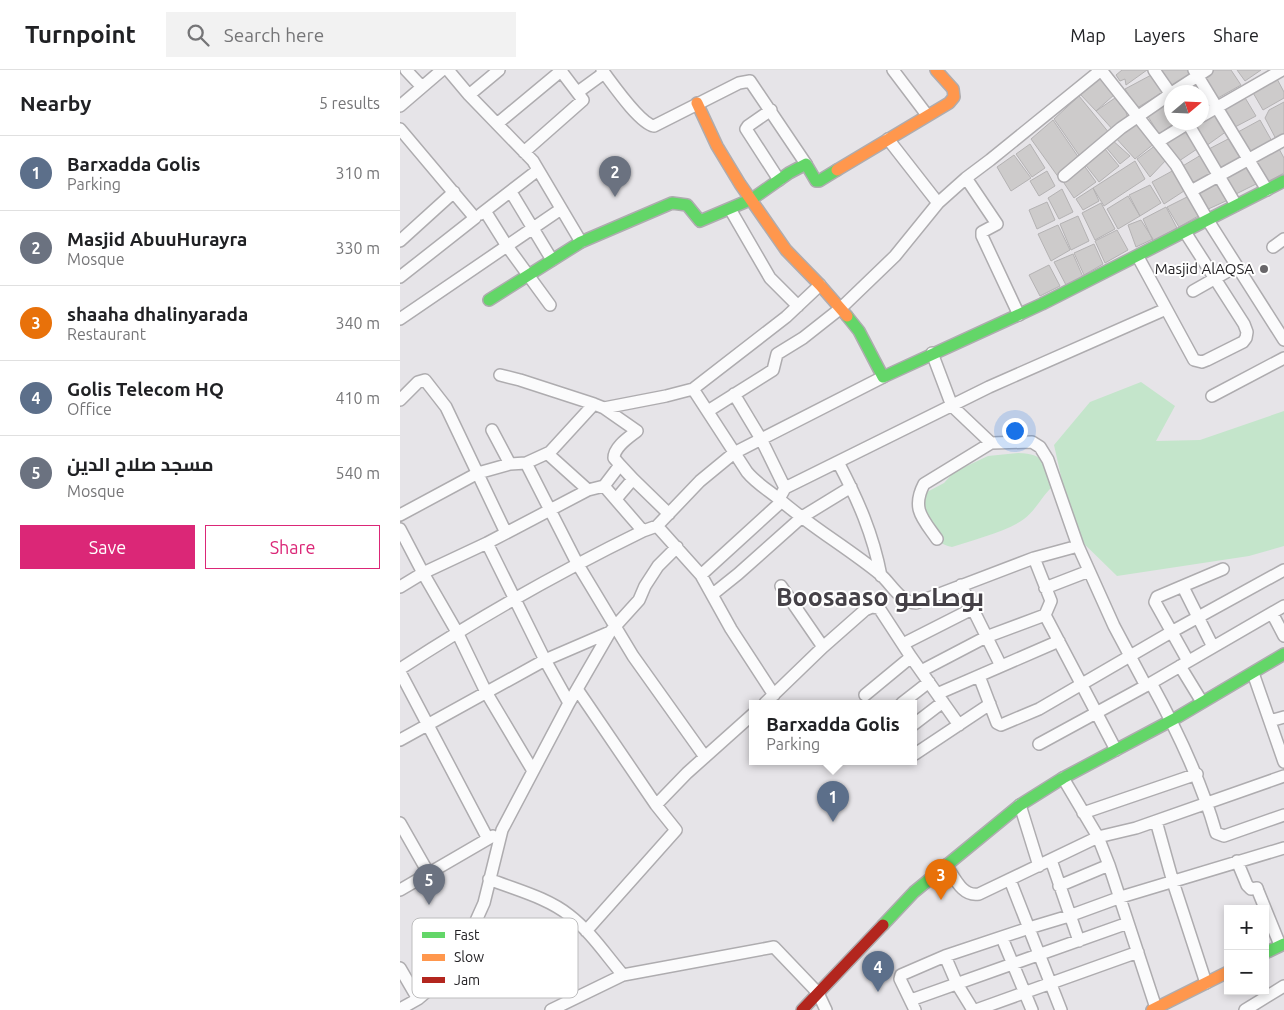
<!DOCTYPE html>
<meta charset="utf-8">
<style>
body{margin:0;font-family:Ubuntu,Cairo,sans-serif;background:#f2f2f2;color:#202124}
.controls{position:absolute;right:15px;bottom:15px;display:grid;overflow:hidden;border-radius:0px;box-shadow:0 2px 8px #0003}
.controls button{width:45px;height:45px;display:grid;place-items:center;padding:0;border:0;border-bottom:1px solid #e0e0e0;background:#fff;color:#202124;font:25px sans-serif}
.compass{position:absolute;left:764px;top:15px;width:45px;height:45px;border-radius:50%;background:#fff;box-shadow:0 2px 8px #0003;rotate:71deg}
.you{position:absolute;left:614px;top:360px;width:18px;height:18px;margin:-12px;border:4px solid #fff;border-radius:50%;background:#1a73e8;box-shadow:0 0 0 8px #1a73e833}
.badge{display:grid;place-items:center;width:32px;height:32px;border-radius:50%;background:#db2777;color:#fff;font-size:16px;font-weight:700}
.pin{position:absolute;translate:-50% -41px;filter:drop-shadow(0 1px 2px #0008)}
.pin::after{content:'';position:absolute;top:26px;width:18px;height:15px;background:inherit;clip-path:polygon(0 0,100% 0,50% 100%)}
.popup{position:absolute;left:349px;top:630px;width:168px;height:65px;box-sizing:border-box;display:grid;place-content:center;border-radius:0px;background:#fff;filter:drop-shadow(0 1px 4px #0005);font-size:16px;white-space:nowrap;color:#757577}
.popup b{font-size:19px;color:#202124}
.popup::after{content:'';position:absolute;left:50%;top:100%;margin-left:-10px;border:10px solid transparent;border-top-color:#fff}
.list{margin:0;padding:0;list-style:none}
h2{display:flex;justify-content:space-between;align-items:center;height:65px;margin:0;padding:0 20px;font-size:21px}
h2 small{font-size:16px;font-weight:400;color:#757577}
.list li{display:grid;grid-template-columns:32px 1fr auto;gap:15px;align-items:center;box-sizing:border-box;height:75px;padding:0 20px;border-top:1px solid #e0e0e0}
.list b{display:block;font-size:19px;white-space:nowrap}
.list p{margin:0;font-size:16px;white-space:nowrap;color:#757577}
.list em{font-size:16px;font-style:normal;color:#757577}
.actions{display:flex;gap:10px;padding:15px 20px}
.actions a{flex:1;padding:11px 0;border:1px solid #db2777;border-radius:0px;text-align:center;font-size:18px;color:#db2777}
.actions .main{background:#db2777;color:#fff}
.icon{flex:none;width:28px;height:28px;fill:none;stroke:currentColor;stroke-width:2;stroke-linecap:round;stroke-linejoin:round}
.map{position:relative;flex:none;width:884px;height:940px;overflow:hidden}
header{display:flex;align-items:center;gap:30px;box-sizing:border-box;height:70px;padding:0 25px;background:#fff;border-bottom:1px solid #e0e0e0}
header strong{font-size:24px}
nav{display:flex;gap:28px;margin-inline-start:auto;font-size:18px}
.search{width:350px;height:45px;background:#f2f2f2;display:flex;align-items:center;gap:12px;box-sizing:border-box;padding:0 18px;border-radius:0px;color:#757577;font-size:19px}
main{display:flex}
aside{flex:1;background:#fff}
.map>svg:first-child{display:block}
.green{fill:#c4e5cb}
.building{fill:#cdcbcb;stroke:#b4b2b3}
.lines{fill:none;stroke-linecap:round;stroke-linejoin:round}
.street-casing{stroke:#aeacaf;stroke-width:14}
.fast-casing{stroke:#aeacaf;stroke-width:14}
.slow-casing{stroke:#aeacaf;stroke-width:14}
.jam-casing{stroke:#aeacaf;stroke-width:14}
.street{stroke:#fbfbfc;stroke-width:11}
.fast{stroke:#63d668;stroke-width:11}
.slow{stroke:#ff974d;stroke-width:11}
.jam{stroke:#b3261e;stroke-width:11}
.poi-dot{fill:#686669;stroke:#fff;stroke-width:2}
.labels{text-anchor:middle;stroke-width:4;stroke-linejoin:round;paint-order:stroke}
.poi-label{font-size:15px;fill:#242225;stroke:#fff;text-anchor:end}
.town-label{font-size:25px;font-weight:bold;fill:#454147;stroke:#fff}
.key{fill:#fff;stroke:#bdbdbe;stroke-width:1}
.key-label{font-size:14px;fill:#242225}
</style>
<header>
<strong>Turnpoint</strong>
<div class="search"><svg class="icon" aria-label="search" viewBox="0 0 24 24"><circle cx="10" cy="10" r="6"/><path d="M15 15l6 6"/></svg>Search here</div>
<nav><a>Map</a><a>Layers</a><a>Share</a></nav>
</header>
<main>
<aside>
<h2>Nearby<small>5 results</small></h2>
<ul class="list">
<li><span class="badge" style="background:#5c6f8a">1</span><div><b>Barxadda Golis</b><p>Parking</p></div><em>310 m</em></li>
<li><span class="badge" style="background:#6b7280">2</span><div><b>Masjid AbuuHurayra</b><p>Mosque</p></div><em>330 m</em></li>
<li><span class="badge" style="background:#e8710a">3</span><div><b>shaaha dhalinyarada</b><p>Restaurant</p></div><em>340 m</em></li>
<li><span class="badge" style="background:#5c6f8a">4</span><div><b>Golis Telecom HQ</b><p>Office</p></div><em>410 m</em></li>
<li><span class="badge" style="background:#6b7280">5</span><div><b>مسجد صلاح الدين</b><p>Mosque</p></div><em>540 m</em></li>
</ul>
<div class="actions"><a class="main">Save</a><a>Share</a></div>
</aside>
<div class="map">
<svg width="884" height="940" viewBox="0 0 884 940">
<rect width="100%" height="100%" fill="#e6e4e8"/>
<!-- green -->
<path class="green" d="M741 312 775 336 756 371 800 370 884 341V476L849 486 717 506 674 464 654 375 690 332Z
M618 383C646 384 644 393 652 417 642 426 636 440 624 449 608 461 572 470 552 477 546 476 542 473 537 471 517 460 520 448 519 428L527 422 544 413 554 402 588 386Z"/>
<!-- building -->
<path class="building" d="M722 0H747L726 15 725 9 720 11 716 5Z
M760 0H790L793 5 771 18Z
M811 0H831L841 15 818 28 802 5Z
M837 0H861L845 11Z
M753 4 763 22 737 38 725 19Z
M701 7 715 24 696 41 680 24Z
M876 7 884 22V28L863 40 852 21Z
M796 12 808 32 802 36V22H781Z
M679 26 710 64 681 88 654 49Z
M844 26 856 46 835 57 823 38Z
M715 28 726 42 728 50 714 61 696 41Z
M770 31 772 34V52H776L759 64 747 45Z
M884 32V67L877 71 865 48 869 40Z
M817 43 827 61 806 76 793 56Z
M653 50 679 88 659 108 631 69Z
M737 50 755 73 735 89 715 67Z
M860 50 873 73 851 84 838 62Z
M788 59 800 77 779 91 765 73Z
M832 67 845 88 821 100 807 80Z
M711 69 730 86 720 94 705 76Z
M630 74 645 98 632 107 616 84Z
M756 75 767 89 750 107 737 89Z
M878 77 884 88V103L867 112 855 90Z
M705 79 719 96 699 112 684 93Z
M614 85 631 108 611 121 597 97Z
M801 85 813 104 792 117 781 97Z
M735 91 745 109 704 136 693 118Z
M850 93 860 112 836 124 824 106Z
M683 94 696 112 674 128 662 110Z
M774 100 787 119 764 134 752 112Z
M647 101 655 116 639 126 630 111Z
M819 110 828 130 804 141 795 122Z
M750 115 761 133 740 146 729 125Z
M693 118 699 131 683 140 676 129Z
M662 119 673 142 659 149 648 128Z
M728 126 740 146 718 159 707 139Z
M789 126 800 145 779 157 767 137Z
M647 132 655 150 637 159 629 140Z
M701 133 715 159 695 170 682 143Z
M766 137 777 158 753 171 743 149Z
M678 146 689 171 671 180 660 154Z
M741 150 753 169 736 177 728 155Z
M658 155 670 180 651 191 638 164Z
M717 160 728 180 705 193 695 171Z
M694 174 703 194 684 205 674 183Z
M673 184 683 207 666 215 654 192Z
M649 195 660 216 640 226 629 205Z"/>
<g class="lines">
<defs>
<path id="street" d="M6 0 22 17
M48 0 69 25 133 91 181 172
M202 0C212 13 239 53 254 56L339 13 350 11 406 94
M493 0 527 45
M701 0 776 95 807 149 884 270
M754 0 772 26
M794 0 867 120
M178 22 204 3
M773 22 807 0
M69 25 99 0
M0 36 42 0
M371 40 348 56 346 59 379 110
M802 46 882 0
M787 52 836 135
M97 54 162 0
M0 59 75 148 0 207
M488 69 538 133
M759 71 790 52
M124 82 183 30 161 1
M664 106 721 58 772 23
M566 108 597 154 582 162V166L619 245
M791 121 884 70
M111 122 152 190
M330 139 370 208 398 236
M85 141 107 176 150 235
M81 144 138 100
M0 171 54 122
M873 177 884 169
M738 187 794 290 802 292 807 290 843 272 846 268 847 262 844 254 785 162
M793 221 837 196
M0 249 161 139
M532 283 552 336 591 373 632 372 640 377 648 390 678 476 714 556 746 616
M100 305 120 310 194 334
M293 319 347 402C356 413 368 420 379 429 411 457 448 478 481 505 491 514 501 533 516 533L634 488 678 476
M334 324 361 369 385 418
M812 326 884 288
M0 330 18 312 25 310 46 337 106 463
M308 341 373 300 377 284 403 268 441 238 495 186 538 133 566 108 590 90 701 0
M92 360 110 394
M148 384 188 420
M438 392C458 430 473 464 481 506
M126 393 177 493 233 586 305 687
M220 395 233 409 269 444
M204 416 243 461 257 456 301 505 331 559 374 625
M216 429 233 409
M379 429 385 418 589 317 766 239
M0 445 78 403 110 394 126 393 150 382 194 334 204 338 266 326 293 319 386 247 420 215
M257 456 300 411 334 383 483 307
M0 459 23 503 0 517
M537 469C523 449 511 439 524 414L591 373
M87 473 145 590 169 633
M634 488 651 531 645 545 716 680
M301 505 381 432
M561 515 601 596
M381 516 423 577
M783 517 813 577
M645 518 689 501
M313 524 338 504 402 447 451 417
M872 543 884 566
M503 574 572 539
M788 591 755 532 757 527 823 499
M780 596 802 632
M0 599C78 548 159 502 243 461
M521 601 586 567 645 545
M0 602 88 769
M853 603 884 692
M579 606 597 653 601 655 639 639 773 561 884 500
M751 613C778 662 801 710 816 763L824 766 884 745
M177 619 256 735 276 760 186 861
M537 624 659 571
M465 625 511 587
M365 633 423 577 465 540 472 537 479 538 511 587 559 655
M502 633 529 612
M870 651 884 647
M513 655 543 632
M0 670 145 590 210 562
M639 674 751 613 884 536
M515 684 590 634
M133 701 86 622 57 562 23 503 87 473 188 420 204 416 220 395 214 388C214 377 228 368 237 361L204 338
M663 708 698 767 709 795 756 938
M256 735 287 703 353 644
M620 735 639 796
M683 743 797 704
M756 751 773 812 806 913
M0 753 29 804
M651 790 679 871
M837 791 847 815 851 819 857 818 858 821 880 875
M546 795C555 808 562 827 579 824L698 767 736 758 884 706
M89 809C116 820 146 827 169 845 190 861 206 885 223 905L374 877 418 923 426 940
M610 810 661 940
M659 816 709 795
M0 820 93 766
M602 868 632 940
M545 886 557 914 573 940
M0 898 18 929
M511 930 728 853
M0 939 18 929 31 918 46 899 75 853 84 833 102 760 169 633 210 562 239 530 245 516 258 496 277 477
M151 940 223 905
M515 940 500 909 501 905 545 886 629 858 669 846 721 827 884 778
M576 940 738 882
M845 940 884 916"/>
<path id="fast" d="M89 230 181 172 272 133 287 135 300 151 352 129 389 103 406 94 416 111H419L437 100
M447 246 459 261 483 307 642 234 884 111
M483 855 514 822 620 735 663 708 776 648 884 584
M865 883 884 874"/>
<path id="slow" d="M297 33 317 76 340 114 386 180 420 215 447 246
M437 100 549 33 554 27 553 19 536 0
M752 940 828 902"/>
<path id="jam" d="M402 940 483 855"/>
</defs>
<!-- street casing -->
<use href="#street" class="street-casing"/>
<!-- fast casing -->
<use href="#fast" class="fast-casing"/>
<!-- slow casing -->
<use href="#slow" class="slow-casing"/>
<!-- jam casing -->
<use href="#jam" class="jam-casing"/>
<!-- street -->
<use href="#street" class="street"/>
<!-- fast -->
<use href="#fast" class="fast"/>
<!-- slow -->
<use href="#slow" class="slow"/>
<!-- jam -->
<use href="#jam" class="jam"/>
</g>
<!-- markers -->
<circle class="poi-dot" cx="864" cy="199" r="5"/>
<g class="labels">
<!-- poi labels -->
<g class="poi-label">
<text x="854" y="204">Masjid AlAQSA</text>
</g>
<!-- town labels -->
<g class="town-label">
<text x="480" y="536">Boosaaso بوصاصو</text>
</g>
</g>
<!-- legend -->
<rect x="12" y="848" width="166" height="80" rx="8" class="key"/>
<rect x="22" y="862" width="23" height="6" fill="#63d668"/>
<rect x="22" y="884" width="23" height="7" fill="#ff974d"/>
<rect x="22" y="907" width="23" height="6" fill="#b3261e"/>
<g class="key-label">
<text x="54" y="870">Fast</text>
<text x="54" y="892">Slow</text>
<text x="54" y="915">Jam</text>
</g>
</svg>
<div class="controls">
<button>+</button>
<button>−</button>
</div>
<svg class="compass" viewBox="-18 -18 36 36"><path d="M0-13l5 13h-10z" fill="#e53935"/><path d="M0 13l5-13h-10z" fill="#757577"/></svg>
<div class="you"></div>
<div class="pin badge" style="left:433px;top:752px;background:#5c6f8a">1</div>
<div class="popup"><b>Barxadda Golis</b>Parking</div>
<div class="pin badge" style="left:215px;top:127px;background:#6b7280">2</div>
<div class="pin badge" style="left:541px;top:830px;background:#e8710a">3</div>
<div class="pin badge" style="left:478px;top:922px;background:#5c6f8a">4</div>
<div class="pin badge" style="left:29px;top:835px;background:#6b7280">5</div>
</div>
</main>
